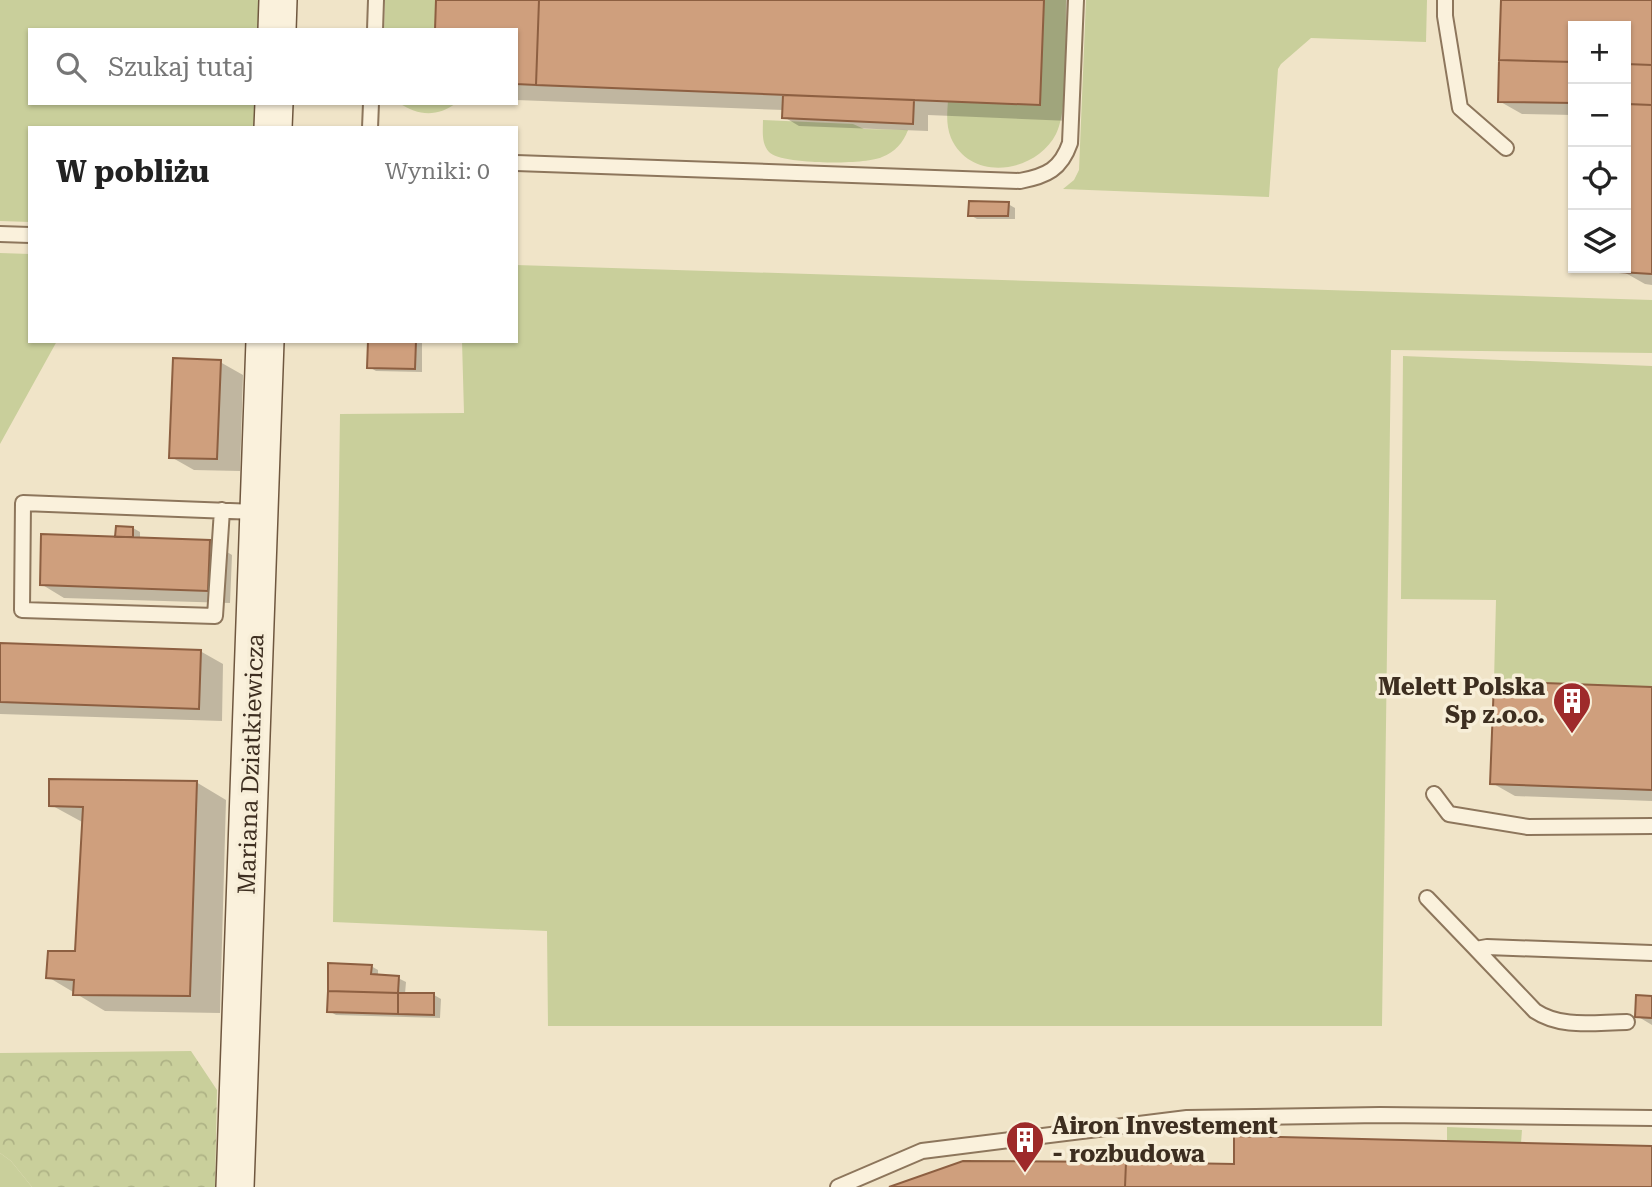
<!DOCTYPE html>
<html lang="pl">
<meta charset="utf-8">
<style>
body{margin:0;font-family:"Roboto Serif",serif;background:#f2f2f2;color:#222}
.controls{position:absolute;right:21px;top:21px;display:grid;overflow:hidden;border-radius:0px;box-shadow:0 2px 5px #0004}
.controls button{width:63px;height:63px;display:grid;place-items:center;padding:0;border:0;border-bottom:2px solid #e0e0e0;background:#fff;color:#222;font:35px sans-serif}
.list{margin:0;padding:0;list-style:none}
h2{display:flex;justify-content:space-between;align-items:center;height:91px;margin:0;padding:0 28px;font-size:30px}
h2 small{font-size:23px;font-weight:400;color:#767676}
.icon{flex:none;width:38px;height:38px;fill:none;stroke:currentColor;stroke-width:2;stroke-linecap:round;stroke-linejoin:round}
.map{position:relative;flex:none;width:1652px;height:1187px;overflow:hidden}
.search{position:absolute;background:#fff;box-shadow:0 2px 5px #0004;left:28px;top:28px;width:490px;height:77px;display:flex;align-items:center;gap:18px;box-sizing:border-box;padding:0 24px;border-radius:0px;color:#767676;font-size:26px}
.panel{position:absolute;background:#fff;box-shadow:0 2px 5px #0004;left:28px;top:126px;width:490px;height:217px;border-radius:0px}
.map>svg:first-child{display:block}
.grass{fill:#c9cf9b}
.forest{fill:url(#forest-crowns)}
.shadow{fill:#0003}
.building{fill:#cf9f7d;stroke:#8d5f41;stroke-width:2}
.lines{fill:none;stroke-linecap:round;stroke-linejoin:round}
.lane-casing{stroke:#8d765c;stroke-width:18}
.secondary-casing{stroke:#6f573f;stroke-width:40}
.lane{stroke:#faf1dc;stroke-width:14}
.secondary{stroke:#faf1dc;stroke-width:37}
.labels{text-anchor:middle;stroke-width:7;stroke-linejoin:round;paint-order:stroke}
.poi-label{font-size:24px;font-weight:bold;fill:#3d2e20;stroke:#f7eed8;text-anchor:end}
.street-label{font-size:24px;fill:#3d2e20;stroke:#f7eed8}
</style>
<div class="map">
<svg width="1652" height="1187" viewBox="0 0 1652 1187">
<defs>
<pattern id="forest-crowns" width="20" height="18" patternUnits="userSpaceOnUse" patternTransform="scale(1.75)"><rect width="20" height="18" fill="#c9cf9b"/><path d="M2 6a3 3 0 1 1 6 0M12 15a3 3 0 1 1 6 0" fill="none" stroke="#aeb285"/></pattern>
</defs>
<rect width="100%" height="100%" fill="#f0e4c8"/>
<!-- grass -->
<path class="grass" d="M0 0H264L263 30H30V103H261L260 128H30V222L0 221Z
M385 0H436L435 30H384Z
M1044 0H1066C1065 31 1069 110 1056 134 1036 173 971 183 951 138 946 126 947 113 948 101L1040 105Z
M1086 0H1427L1426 42 1311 38 1281 64 1278 69 1269 197 1063 189 1074 180 1079 170Z
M399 103H456C438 117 418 116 399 103Z
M763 120 853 124 864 129 908 130C903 143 895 152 882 157 866 165 781 165 769 152 761 143 763 131 763 120Z
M0 253 30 254V341H57L0 444Z
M516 265 1652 300V353L1391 350 1382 1026H548L547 931 333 922 340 414 464 413 462 341H516Z
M1403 356 1652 366V687L1494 681 1496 600 1401 599Z
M1447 1127 1522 1130 1521 1143 1447 1141Z
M0 1153 11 1161 32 1187H0Z"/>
<!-- forest -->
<path class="forest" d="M191 1051 217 1090 215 1187H32L11 1161 0 1153V1053Z"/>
<!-- shadow -->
<path class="shadow" d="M437 0H1075L1070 121 928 115V131L799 126 784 117V110L516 100V30Z
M1503 0H1652V285L1645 284 1622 271V268H1626L1629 116H1626V26H1573V115L1522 114 1499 101Z
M1008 204 1015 208V219H977L970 215Z
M369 341H422V372L376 371 369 367Z
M220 362 243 375 240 471 194 470 171 457Z
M133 528 140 532V539L209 541 232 555 230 603 64 598 41 584Z
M0 645 200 651 223 664 222 721 0 714Z
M1652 689V801L1515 796 1492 783Z
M196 782 226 800 220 1013 105 1011 48 977 77 953 84 823 51 805Z
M371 966 378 970V976L398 978 406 982 405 994 434 995 441 999 440 1018 336 1015 329 1011Z
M1652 997V1025L1637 1016Z"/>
<!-- building -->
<path class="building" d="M436 0H539L536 85 516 84V30H435Z
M539 0H1044L1040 105 536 85Z
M1501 0H1652V65L1626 64V26H1573V62L1499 60Z
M1499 60 1573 62V103L1498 102Z
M1626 64 1652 65V105L1626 104Z
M783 95 914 100 913 124 782 118Z
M1628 104 1652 105V274L1620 272 1621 268H1626Z
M969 201 1009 202 1008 216H968Z
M368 341H416L415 369 367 368Z
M173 358 221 360 217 459 169 458Z
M116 526 133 527V537H115Z
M41 534 210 540 208 591 40 585Z
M0 643 201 650 199 709 0 702Z
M1494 681 1652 687V790L1490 784Z
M49 779 197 781 190 996 73 995 74 980 46 978 48 951H75L83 807 49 806Z
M328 963 372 965 371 974 399 976 398 993 328 991Z
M328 991 398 993V1014L327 1012Z
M398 993H434V1015L398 1014Z
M1636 995 1652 996V1018L1635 1017Z
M1234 1136 1652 1146V1187H1125L1126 1162 1234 1164Z
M963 1161 1126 1162 1125 1187H889Z"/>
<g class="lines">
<defs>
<path id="lane" d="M1445 0V16L1460 108 1506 148
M375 30 376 0
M370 128 371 103
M516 163 1020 181C1047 176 1061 169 1070 143L1076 0
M0 234 30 235
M222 510 215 616 22 610 23 503 258 512
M1434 794 1449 814 1528 827 1652 826
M1427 898 1476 949 1487 947 1652 953
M1476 949 1535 1011C1562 1029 1596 1022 1627 1022
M838 1187 922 1151 1187 1118 1380 1115 1652 1118"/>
<path id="secondary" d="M277 30 278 0
M273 128 274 103
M235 1187 265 341"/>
</defs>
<!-- lane casing -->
<use href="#lane" class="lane-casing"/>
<!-- secondary casing -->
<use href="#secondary" class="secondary-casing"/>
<!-- lane -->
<use href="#lane" class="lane"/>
<!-- secondary -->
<use href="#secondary" class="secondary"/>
</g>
<!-- icons -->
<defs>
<symbol id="building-pin" viewBox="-11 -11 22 30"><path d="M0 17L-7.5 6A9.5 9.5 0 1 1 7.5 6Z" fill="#9e2a2b" stroke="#f7eed8"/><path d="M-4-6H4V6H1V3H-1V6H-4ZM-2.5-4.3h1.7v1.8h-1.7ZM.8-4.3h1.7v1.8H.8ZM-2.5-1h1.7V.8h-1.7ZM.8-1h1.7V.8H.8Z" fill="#fff"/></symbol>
</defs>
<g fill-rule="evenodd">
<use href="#building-pin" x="1550" y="679" width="44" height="60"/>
<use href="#building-pin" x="1003" y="1118" width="44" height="60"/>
</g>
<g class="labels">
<!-- poi labels -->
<g class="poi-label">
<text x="1545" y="695">Melett Polska<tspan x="1545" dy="28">Sp z.o.o.</tspan></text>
<text x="1052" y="1134" text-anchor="start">Airon Investement<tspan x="1052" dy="28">- rozbudowa</tspan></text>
</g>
<!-- street labels -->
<g class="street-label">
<text transform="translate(251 764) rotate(-88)" y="8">Mariana Dziatkiewicza</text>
</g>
</g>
</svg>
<div class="controls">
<button>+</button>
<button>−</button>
<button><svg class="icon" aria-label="locate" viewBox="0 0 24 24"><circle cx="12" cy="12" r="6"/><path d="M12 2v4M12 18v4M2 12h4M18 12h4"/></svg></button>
<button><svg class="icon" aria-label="layers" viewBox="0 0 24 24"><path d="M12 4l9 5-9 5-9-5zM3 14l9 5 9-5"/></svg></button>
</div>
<div class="search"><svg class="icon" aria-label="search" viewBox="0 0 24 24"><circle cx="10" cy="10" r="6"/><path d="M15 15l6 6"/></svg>Szukaj tutaj</div>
<section class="panel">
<h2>W pobliżu<small>Wyniki: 0</small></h2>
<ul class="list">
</ul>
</section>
</div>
